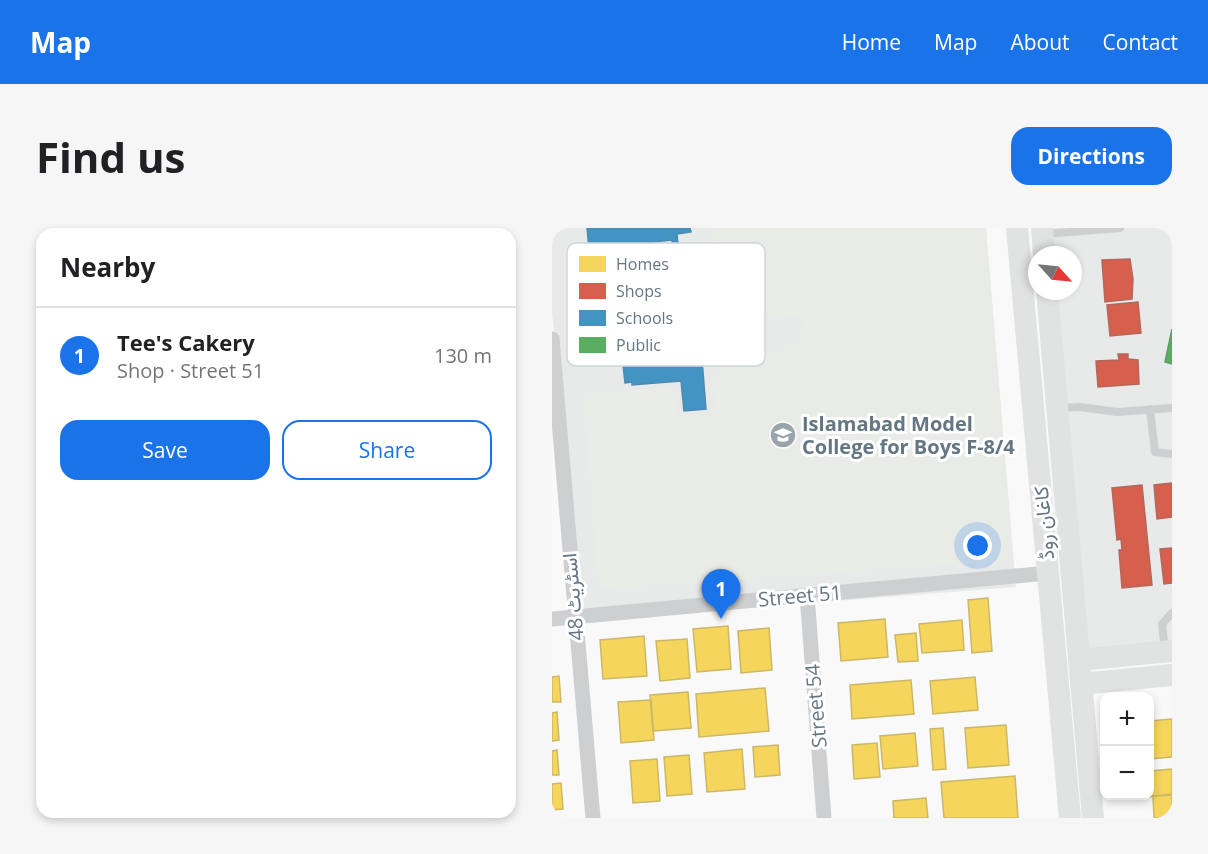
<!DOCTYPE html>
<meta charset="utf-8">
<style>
body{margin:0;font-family:"Open Sans",Vazirmatn,sans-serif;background:#f6f6f6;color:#202124}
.controls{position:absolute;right:18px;bottom:18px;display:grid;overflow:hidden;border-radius:12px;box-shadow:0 3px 9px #0003}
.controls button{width:54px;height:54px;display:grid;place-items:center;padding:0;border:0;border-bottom:2px solid #e0e0e0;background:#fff;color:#202124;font:30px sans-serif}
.compass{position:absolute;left:476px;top:18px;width:54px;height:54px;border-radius:50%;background:#fff;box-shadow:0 3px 9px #0003;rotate:117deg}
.you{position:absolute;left:426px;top:318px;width:21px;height:21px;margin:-15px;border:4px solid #fff;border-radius:50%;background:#1a73e8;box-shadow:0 0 0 9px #1a73e833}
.badge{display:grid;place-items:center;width:39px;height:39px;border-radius:50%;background:#1a73e8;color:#fff;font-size:20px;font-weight:700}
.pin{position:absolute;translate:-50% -50px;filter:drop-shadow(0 2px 3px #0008)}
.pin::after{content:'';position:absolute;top:32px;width:21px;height:18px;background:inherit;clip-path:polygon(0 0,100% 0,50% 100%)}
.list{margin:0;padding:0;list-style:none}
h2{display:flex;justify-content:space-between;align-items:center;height:78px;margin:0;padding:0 24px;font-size:26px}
h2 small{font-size:20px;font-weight:400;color:#757577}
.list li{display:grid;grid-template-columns:39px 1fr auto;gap:18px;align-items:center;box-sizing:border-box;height:96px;padding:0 24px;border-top:2px solid #e0e0e0}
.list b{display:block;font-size:22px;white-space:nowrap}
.list p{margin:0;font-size:20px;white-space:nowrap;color:#757577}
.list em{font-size:20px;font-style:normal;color:#757577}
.actions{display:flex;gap:12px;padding:18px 24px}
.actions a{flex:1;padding:14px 0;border:2px solid #1a73e8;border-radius:18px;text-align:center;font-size:21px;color:#1a73e8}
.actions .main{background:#1a73e8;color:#fff}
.map{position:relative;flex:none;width:620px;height:590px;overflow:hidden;border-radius:18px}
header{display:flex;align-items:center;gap:36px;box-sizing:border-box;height:84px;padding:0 30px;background:#1a73e8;color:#fff}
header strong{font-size:28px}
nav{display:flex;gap:33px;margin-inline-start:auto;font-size:21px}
.intro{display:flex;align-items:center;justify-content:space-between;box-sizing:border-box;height:144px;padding:0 36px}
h1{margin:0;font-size:42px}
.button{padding:15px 27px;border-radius:18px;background:#1a73e8;color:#fff;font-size:21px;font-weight:700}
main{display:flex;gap:36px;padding:0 36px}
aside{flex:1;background:#fff;border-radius:18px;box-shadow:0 3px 9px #0003}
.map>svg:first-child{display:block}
.built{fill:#e8e9e9}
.green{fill:#e8ebe6}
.homes{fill:#f6d55c;stroke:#cab868;stroke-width:1.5}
.shops{fill:#d6604d;stroke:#b4675d;stroke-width:1.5}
.schools{fill:#4393c3;stroke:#4d8ab0;stroke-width:1.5}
.public{fill:#5aae61;stroke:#5d9d6b;stroke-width:1.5}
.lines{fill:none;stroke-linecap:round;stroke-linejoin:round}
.lane{stroke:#cecfd0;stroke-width:8}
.street{stroke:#cecfd0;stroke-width:15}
.secondary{stroke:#e1e2e2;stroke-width:22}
.labels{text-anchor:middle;stroke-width:6;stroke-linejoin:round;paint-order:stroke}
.poi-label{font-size:20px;font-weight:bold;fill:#657683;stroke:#fff;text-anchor:start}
.street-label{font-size:20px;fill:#657683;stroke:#fff}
.key{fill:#fff;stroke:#d1d6da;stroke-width:1.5}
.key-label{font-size:16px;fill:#657683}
</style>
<header>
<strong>Map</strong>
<nav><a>Home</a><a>Map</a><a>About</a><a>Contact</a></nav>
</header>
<div class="intro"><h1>Find us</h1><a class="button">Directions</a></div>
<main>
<aside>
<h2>Nearby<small></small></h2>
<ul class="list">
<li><span class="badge">1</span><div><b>Tee's Cakery</b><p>Shop · Street 51</p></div><em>130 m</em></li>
</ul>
<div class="actions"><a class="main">Save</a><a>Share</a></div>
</aside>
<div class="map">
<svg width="620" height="590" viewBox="0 0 620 590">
<rect width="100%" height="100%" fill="#f9f9f9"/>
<!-- built -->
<path class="built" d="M0 0H434L464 359 26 393 0 83Z
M490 0H620V423L527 432 496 63H521V27H493Z"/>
<!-- green -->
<path class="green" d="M158 0H434L461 332 47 361 31 166 122 158 124 188 164 185 161 148 242 118C249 113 254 96 250 89L201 86 196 25 161 27Z"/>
<!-- homes -->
<path class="homes" d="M436 370 440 423 420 425 416 372Z
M333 391 336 429 289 433 286 395Z
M410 392 412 422 370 425 367 396Z
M176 398 179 441 145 444 141 401Z
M217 400 220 442 189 445 186 403Z
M364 405 366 433 346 434 343 407Z
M92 408 95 448 51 451 48 412Z
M135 411 138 450 108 453 104 413Z
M7 448 9 474H0V449Z
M423 449 426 482 381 486 378 453Z
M359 452 362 486 300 491 298 457Z
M213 460 217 503 147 509 144 466Z
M136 464 139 500 101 503 98 467Z
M99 472 102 512 69 515 66 474Z
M5 484 7 512 0 513V485Z
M620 491V529L598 531V493Z
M454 497 457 537 416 540 413 500Z
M391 500 394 541 381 542 378 501Z
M363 505 366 538 331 541 328 508Z
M325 515 328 549 302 551 300 517Z
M226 517 228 547 203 549 201 519Z
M190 521 193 561 155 564 152 525Z
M5 522 7 547H0V523Z
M137 527 140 566 115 568 112 529Z
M105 531 108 573 81 575 78 533Z
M620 541V566L588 570 598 568V543Z
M463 548 466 590H392L389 554Z
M9 555 11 581 0 582V556Z
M620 567V589L602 590 601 568Z
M374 570 376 590H342L341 573Z"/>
<!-- shops -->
<path class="shops" d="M578 31 581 51 580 71 553 74 550 32Z
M586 74 589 105 558 108 555 77Z
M566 126H576V131L586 132 587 156 546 159 544 133 567 132Z
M620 255V289L605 291 602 257Z
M590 257 600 357 570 360 567 322H570L569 311 565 312 560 260Z
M620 320V355L612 356 608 321Z"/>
<!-- schools -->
<path class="schools" d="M35 0H138L139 4 125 6 128 40 183 34 189 91 167 93 164 58 144 60 148 114 134 115 132 95H128L120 12 74 17 77 47H82L86 93 99 92 100 98 128 96 130 116 89 119 90 135 128 132 127 121 149 119 154 181 132 183 129 153 80 157V154L73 155 70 128 82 127V119L69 120 62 49 34 52 33 32 38 31Z"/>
<!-- public -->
<path class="public" d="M620 101V136L613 134Z"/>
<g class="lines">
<!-- lane -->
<path class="lane" d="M492 6 568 0
M507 180 528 179 565 184 620 180
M598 181 603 224 620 226
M613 422 610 396 620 385"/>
<!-- street -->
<path class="street" d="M0 111 41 590
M255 367 272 590
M0 391 496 345"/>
<!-- secondary -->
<path class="secondary" d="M465 0 518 590
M490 0 492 27
M495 63 541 590
M527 432 620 423
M529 456 620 447"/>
</g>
<!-- icons -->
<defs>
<symbol id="university-disc" viewBox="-11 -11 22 22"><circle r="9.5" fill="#99a4ac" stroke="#fff"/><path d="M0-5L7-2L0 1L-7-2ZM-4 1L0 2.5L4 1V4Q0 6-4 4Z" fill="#fff"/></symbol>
</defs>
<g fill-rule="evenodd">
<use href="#university-disc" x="216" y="192" width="30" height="30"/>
</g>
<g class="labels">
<!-- poi labels -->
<g class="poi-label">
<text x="250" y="203">Islamabad Model<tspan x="250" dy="23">College for Boys F-8/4</tspan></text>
</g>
<!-- street labels -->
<g class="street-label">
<text transform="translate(492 295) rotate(-95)" y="7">کاغان روڈ</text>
<text transform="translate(248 368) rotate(-5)" y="7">Street 51</text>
<text transform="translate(21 369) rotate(-95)" y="7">اسٹریٹ 48</text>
<text transform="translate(264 478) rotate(-95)" y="7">Street 54</text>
</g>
</g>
<!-- legend -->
<rect x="15" y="15" width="198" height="123" rx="9" class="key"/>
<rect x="27" y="28" width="27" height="16" fill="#f6d55c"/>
<rect x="27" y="55" width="27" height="16" fill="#d6604d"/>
<rect x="27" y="82" width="27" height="16" fill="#4393c3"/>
<rect x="27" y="109" width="27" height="16" fill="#5aae61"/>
<g class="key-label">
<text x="64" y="42">Homes</text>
<text x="64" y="69">Shops</text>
<text x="64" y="96">Schools</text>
<text x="64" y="123">Public</text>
</g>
</svg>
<div class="controls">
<button>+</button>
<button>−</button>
</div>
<svg class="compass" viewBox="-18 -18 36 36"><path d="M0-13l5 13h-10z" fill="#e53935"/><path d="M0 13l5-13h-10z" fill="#757577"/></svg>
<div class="you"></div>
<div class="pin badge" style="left:169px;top:391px">1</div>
</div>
</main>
